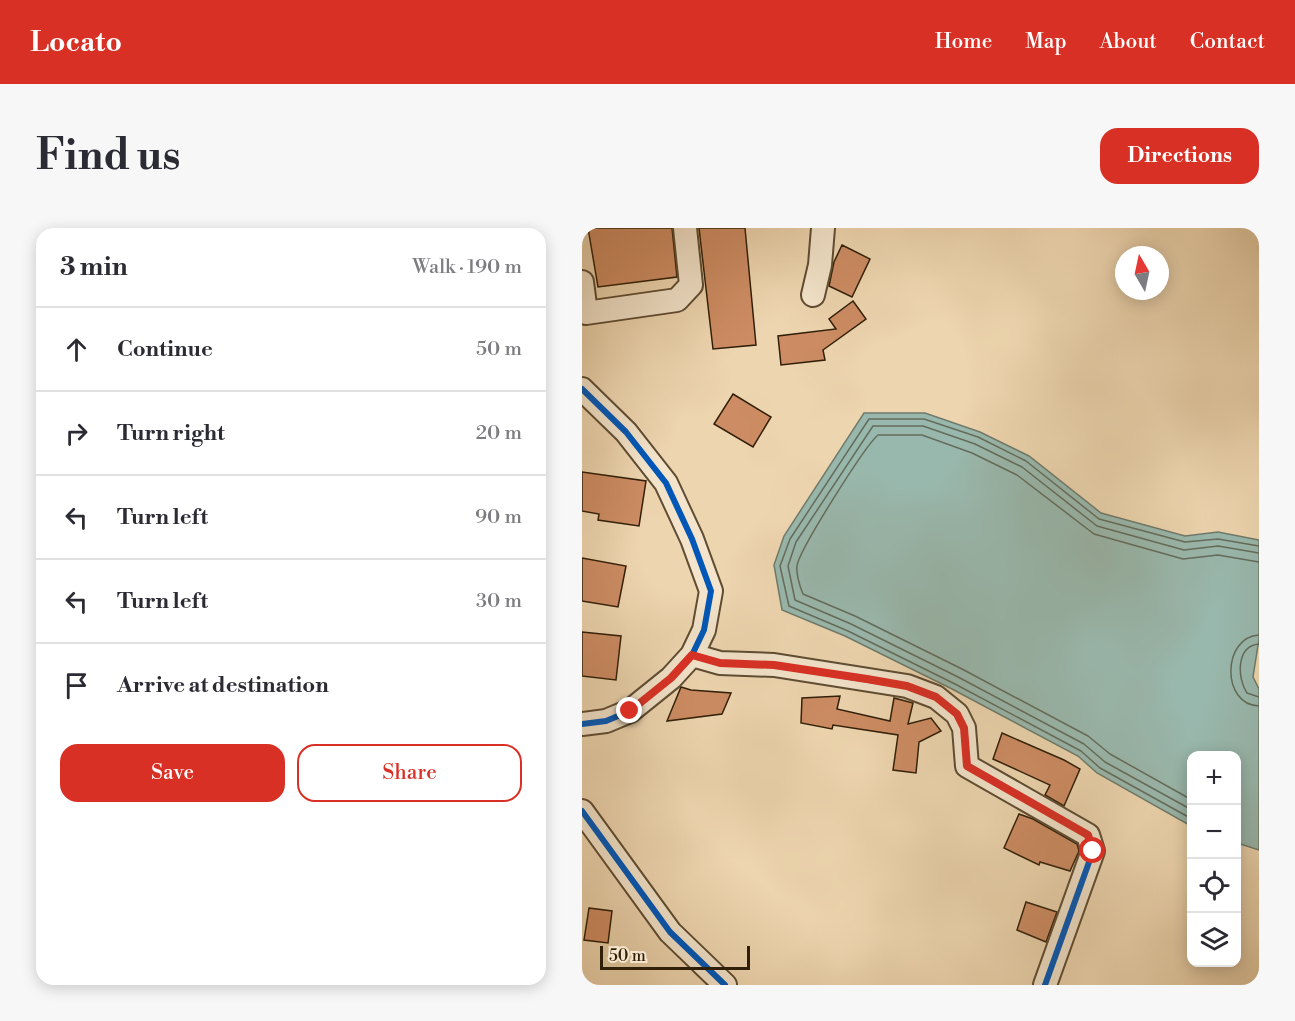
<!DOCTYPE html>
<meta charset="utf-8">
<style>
body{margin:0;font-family:"Libre Bodoni",serif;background:#f7f7f7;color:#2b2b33}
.controls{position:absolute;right:18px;bottom:18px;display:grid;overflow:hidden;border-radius:12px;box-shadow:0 3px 15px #0003}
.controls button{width:54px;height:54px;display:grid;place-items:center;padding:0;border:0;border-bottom:2px solid #e1e1e2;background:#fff;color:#2b2b33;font:30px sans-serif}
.compass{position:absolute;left:533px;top:18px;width:54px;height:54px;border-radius:50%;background:#fff;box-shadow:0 3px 15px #0003;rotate:351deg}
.scale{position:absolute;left:18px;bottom:15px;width:150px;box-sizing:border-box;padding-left:6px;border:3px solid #301f09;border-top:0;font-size:16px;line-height:21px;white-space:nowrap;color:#301f09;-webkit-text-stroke:4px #f3e4cb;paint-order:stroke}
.stop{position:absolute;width:18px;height:18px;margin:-14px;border:4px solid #d93025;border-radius:50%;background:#fff}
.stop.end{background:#d93025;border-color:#fff;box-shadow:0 2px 6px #0008}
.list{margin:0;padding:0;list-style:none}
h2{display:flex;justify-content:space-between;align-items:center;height:78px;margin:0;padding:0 24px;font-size:26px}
h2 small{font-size:20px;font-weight:400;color:#7c7c81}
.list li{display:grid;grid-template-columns:39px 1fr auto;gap:18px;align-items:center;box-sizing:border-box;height:84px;padding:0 24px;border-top:2px solid #e1e1e2}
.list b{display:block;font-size:22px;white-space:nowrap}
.list em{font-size:20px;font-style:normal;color:#7c7c81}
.actions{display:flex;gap:12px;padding:18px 24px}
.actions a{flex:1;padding:14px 0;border:2px solid #d93025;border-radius:18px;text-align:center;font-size:21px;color:#d93025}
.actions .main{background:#d93025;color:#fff}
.icon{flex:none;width:33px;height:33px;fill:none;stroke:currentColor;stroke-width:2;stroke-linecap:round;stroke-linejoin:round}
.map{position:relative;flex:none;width:677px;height:757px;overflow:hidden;border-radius:18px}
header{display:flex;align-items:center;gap:36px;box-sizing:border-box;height:84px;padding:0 30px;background:#d93025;color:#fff}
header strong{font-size:28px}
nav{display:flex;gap:33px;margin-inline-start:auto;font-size:21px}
.intro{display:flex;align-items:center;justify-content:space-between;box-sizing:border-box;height:144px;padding:0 36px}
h1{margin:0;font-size:42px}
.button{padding:15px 27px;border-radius:18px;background:#d93025;color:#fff;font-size:21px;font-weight:700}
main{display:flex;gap:36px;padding:0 36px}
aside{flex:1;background:#fff;border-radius:18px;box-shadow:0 3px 15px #0003}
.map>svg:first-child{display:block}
.water{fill:#99b8ad;stroke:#6f7b6b;stroke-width:1.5}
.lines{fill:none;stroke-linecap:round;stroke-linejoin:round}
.shore{stroke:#646c5b;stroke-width:1.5}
.building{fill:#cd8c63;stroke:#301f09;stroke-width:1.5}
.street-casing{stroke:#5f4c32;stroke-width:26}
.street{stroke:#f3e4cb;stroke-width:22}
.cycleway-casing{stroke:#f3e4cb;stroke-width:10}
.cycleway{stroke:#0057b8;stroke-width:6}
.route{stroke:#d93025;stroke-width:8}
</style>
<header>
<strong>Locato</strong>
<nav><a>Home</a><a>Map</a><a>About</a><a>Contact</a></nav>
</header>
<div class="intro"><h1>Find us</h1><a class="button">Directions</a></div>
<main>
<aside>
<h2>3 min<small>Walk · 190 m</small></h2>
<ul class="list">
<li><svg class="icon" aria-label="ahead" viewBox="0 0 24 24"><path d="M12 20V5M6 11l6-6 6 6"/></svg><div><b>Continue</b></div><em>50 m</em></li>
<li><svg class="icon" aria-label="right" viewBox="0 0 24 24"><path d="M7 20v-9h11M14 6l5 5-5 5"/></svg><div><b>Turn right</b></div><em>20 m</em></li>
<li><svg class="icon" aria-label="left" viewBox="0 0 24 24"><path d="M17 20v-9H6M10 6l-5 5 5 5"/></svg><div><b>Turn left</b></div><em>90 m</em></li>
<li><svg class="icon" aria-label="left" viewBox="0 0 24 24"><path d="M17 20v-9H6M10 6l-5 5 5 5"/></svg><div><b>Turn left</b></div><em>30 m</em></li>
<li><svg class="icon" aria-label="arrive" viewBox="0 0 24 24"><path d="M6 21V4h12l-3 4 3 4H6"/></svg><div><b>Arrive at destination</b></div></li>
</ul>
<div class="actions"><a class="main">Save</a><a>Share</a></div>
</aside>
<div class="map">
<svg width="677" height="757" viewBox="0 0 677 757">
<rect width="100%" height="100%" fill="#edd5af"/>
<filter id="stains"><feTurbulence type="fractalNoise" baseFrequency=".00333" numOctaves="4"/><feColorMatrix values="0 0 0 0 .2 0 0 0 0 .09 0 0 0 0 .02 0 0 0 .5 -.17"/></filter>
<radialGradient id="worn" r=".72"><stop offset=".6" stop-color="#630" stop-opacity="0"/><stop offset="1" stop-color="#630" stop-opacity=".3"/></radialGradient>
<!-- water -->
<path class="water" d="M282 185H343L398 204 447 228 519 285 603 308 636 304 677 312V411L671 449 677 461V622L655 615 654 528H610L609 598 515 545 496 528 370 461 263 408 200 382 192 337 202 308Z"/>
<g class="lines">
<!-- shore -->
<path class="shore" d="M677 407C640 409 639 477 677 478
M677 416C654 418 655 450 665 465L677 469
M610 572 528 526 506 508 380 441 273 388 221 366C218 359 214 346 215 338 217 322 283 218 296 207H340L390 225 435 247 512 306 601 331 636 327 677 334
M610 582 523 534 502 516 376 449 269 396 213 372 206 338 214 314 291 198H341L393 216 440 239 515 298 602 322 636 318 677 325
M610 591 518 540 499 523 373 456 266 403 207 378 198 338 208 311 287 191H342L396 209 444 233 517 291 603 314 636 311 677 318"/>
</g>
<!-- building -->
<path class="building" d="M6 0H90L95 49 16 59Z
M117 0H163L174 117 131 121Z
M260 17 288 31 270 69 247 58 252 34Z
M271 73 284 91 241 122 243 132 199 137 196 108 254 101 247 91Z
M151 166 189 189 171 219 132 196Z
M0 244 64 253 57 298 16 292 17 286 0 283Z
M0 330 44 338 36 379 0 373Z
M0 404 39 408 34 452 0 448Z
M99 459 109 462 149 465 140 486 85 493Z
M258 468 255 481 308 493 312 470 331 475 326 496 349 490 359 503 337 514 334 545 311 542 316 507 251 497 250 501 219 495 220 470Z
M420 505 482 532 498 541 482 578 463 567 468 557 411 531Z
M437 586 451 591 495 616 497 623 488 643 458 634 457 637 422 620Z
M444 674 475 684 464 714 435 702Z
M7 680 30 683 26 715 2 712Z"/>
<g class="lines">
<defs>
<path id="street" d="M0 54 4 85 95 72 109 57 103 0
M231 67 238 37 241 0
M0 161 44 204 84 255 110 311 129 363 122 402 110 427 89 450 48 483 24 493 0 496
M110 427 138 435 192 437 325 458 354 469 375 486 382 500 385 538 506 607 511 623 463 757
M0 583 88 704 143 757"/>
</defs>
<!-- street casing -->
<use href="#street" class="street-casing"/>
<!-- street -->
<use href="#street" class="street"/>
<defs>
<path id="cycleway" d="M0 161 44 204 84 255 110 311 129 363 122 402 110 427 89 450 48 483 24 493 0 496
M110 427 138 435 192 437 325 458 354 469 375 486 382 500 385 538 506 607 511 623 463 757
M0 583 88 704 143 757"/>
</defs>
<!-- cycleway casing -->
<use href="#cycleway" class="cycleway-casing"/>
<!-- cycleway -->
<use href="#cycleway" class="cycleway"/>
</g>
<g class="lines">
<!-- route -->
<path class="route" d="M48 483 89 450 110 427 138 435 192 437 285 451 325 458 354 469 375 486 382 500 385 538 506 607 511 623"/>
</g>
<rect width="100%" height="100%" filter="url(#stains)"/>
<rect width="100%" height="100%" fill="url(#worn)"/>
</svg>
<div class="controls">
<button>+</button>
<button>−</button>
<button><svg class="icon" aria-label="locate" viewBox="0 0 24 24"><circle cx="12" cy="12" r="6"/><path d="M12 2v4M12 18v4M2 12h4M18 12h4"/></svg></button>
<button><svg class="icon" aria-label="layers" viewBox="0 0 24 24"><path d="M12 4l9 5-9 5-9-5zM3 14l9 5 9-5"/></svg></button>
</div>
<svg class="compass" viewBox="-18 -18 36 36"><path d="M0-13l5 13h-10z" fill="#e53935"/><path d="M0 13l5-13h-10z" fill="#7c7c81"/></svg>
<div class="scale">50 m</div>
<div class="stop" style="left:511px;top:623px"></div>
<div class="stop end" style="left:48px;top:483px"></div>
</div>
</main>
